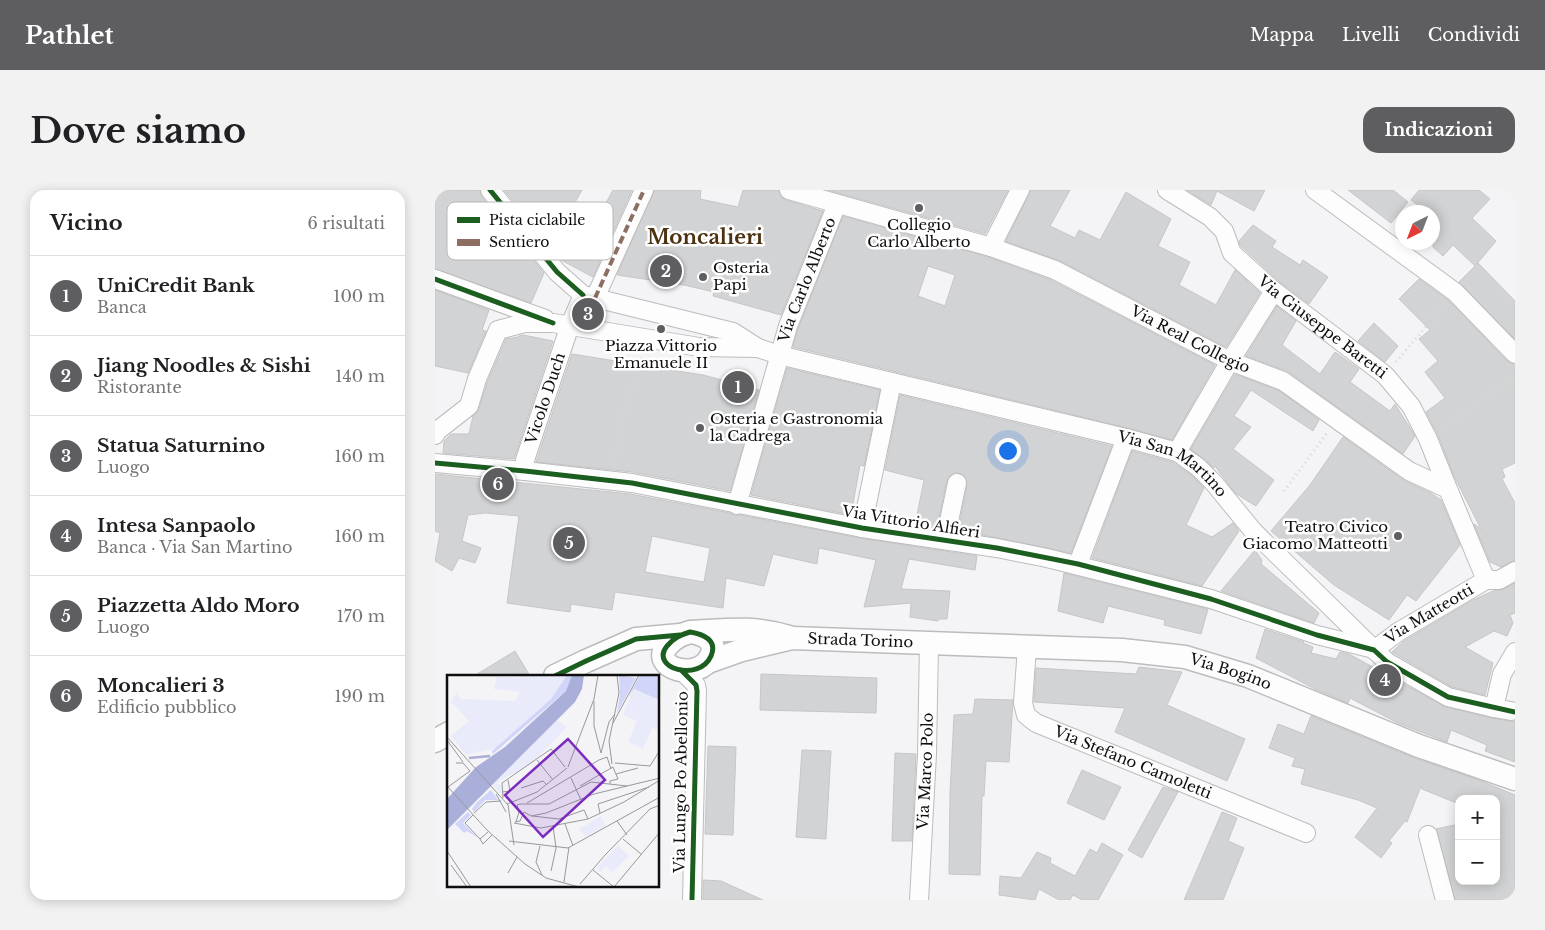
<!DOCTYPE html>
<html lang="it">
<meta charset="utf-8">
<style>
body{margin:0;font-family:"Libre Baskerville",serif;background:#f2f2f2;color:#202124}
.controls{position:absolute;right:15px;bottom:15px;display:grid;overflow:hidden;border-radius:10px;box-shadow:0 2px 12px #0003}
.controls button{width:45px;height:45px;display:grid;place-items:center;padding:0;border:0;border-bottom:1px solid #e0e0e0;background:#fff;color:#202124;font:25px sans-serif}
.compass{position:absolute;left:960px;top:15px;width:45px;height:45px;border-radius:50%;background:#fff;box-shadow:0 2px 12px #0003;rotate:222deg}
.you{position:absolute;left:572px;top:260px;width:18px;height:18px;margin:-12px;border:4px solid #fff;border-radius:50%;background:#1a73e8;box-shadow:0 0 0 8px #1a73e833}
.badge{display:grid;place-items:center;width:32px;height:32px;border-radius:50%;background:#5e5e60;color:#fff;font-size:16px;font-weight:700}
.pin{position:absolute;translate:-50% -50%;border:2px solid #fff;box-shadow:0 1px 5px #0006}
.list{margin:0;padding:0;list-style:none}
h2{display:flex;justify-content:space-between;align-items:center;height:65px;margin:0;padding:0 20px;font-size:21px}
h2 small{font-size:16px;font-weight:400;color:#757577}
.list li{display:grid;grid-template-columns:32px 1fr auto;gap:15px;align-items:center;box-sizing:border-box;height:80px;padding:0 20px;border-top:1px solid #e0e0e0}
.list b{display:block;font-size:19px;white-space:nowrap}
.list p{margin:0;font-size:16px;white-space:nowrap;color:#757577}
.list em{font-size:16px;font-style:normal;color:#757577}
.map{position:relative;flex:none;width:1080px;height:710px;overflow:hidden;border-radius:15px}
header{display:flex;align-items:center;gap:30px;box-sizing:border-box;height:70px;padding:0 25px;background:#5e5e60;color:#fff}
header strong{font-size:24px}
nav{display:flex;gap:28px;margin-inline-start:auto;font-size:18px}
.intro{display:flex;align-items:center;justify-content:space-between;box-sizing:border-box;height:120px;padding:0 30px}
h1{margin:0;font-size:35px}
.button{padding:12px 22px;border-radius:15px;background:#5e5e60;color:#fff;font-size:18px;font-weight:700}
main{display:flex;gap:30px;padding:0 30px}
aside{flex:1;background:#fff;border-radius:15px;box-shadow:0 2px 12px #0003}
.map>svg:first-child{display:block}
.building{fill:#d2d3d4;stroke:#c6c6c7;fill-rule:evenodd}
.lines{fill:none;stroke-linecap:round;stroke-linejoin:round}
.minor-casing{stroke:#bcbcbe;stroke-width:20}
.major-casing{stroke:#bcbcbe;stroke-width:25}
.path{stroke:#d6d6d7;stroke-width:3;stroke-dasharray:1 4;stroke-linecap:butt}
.minor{stroke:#fdfdfe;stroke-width:18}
.major{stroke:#fdfdfe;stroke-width:22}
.quiet{stroke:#8d6e63;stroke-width:4;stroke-dasharray:8 4;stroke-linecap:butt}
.cycleway-casing{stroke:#fff;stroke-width:8}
.cycleway{stroke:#1b5e20;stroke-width:5}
.poi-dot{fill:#5e5e60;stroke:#fff;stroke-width:2}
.labels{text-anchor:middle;stroke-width:5;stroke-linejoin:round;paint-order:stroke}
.poi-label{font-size:15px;fill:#0e0e0f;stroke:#fff}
.street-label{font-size:15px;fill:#0e0e0f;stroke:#fff}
.district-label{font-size:20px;font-weight:bold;fill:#4d3212;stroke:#fff}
.inset-river{fill:none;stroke:#aaafda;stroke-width:2.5}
.inset-road{fill:none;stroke:#98989a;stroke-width:1}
.view{fill:#7b2cbf;fill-opacity:0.15;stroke:#7b2cbf;stroke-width:2.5}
.inset-edge{fill:none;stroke:#0e0e0f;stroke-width:2.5}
.key{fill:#fff;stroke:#b7b7b7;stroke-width:1}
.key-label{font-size:14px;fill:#0e0e0f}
</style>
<header>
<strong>Pathlet</strong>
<nav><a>Mappa</a><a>Livelli</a><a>Condividi</a></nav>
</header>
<div class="intro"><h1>Dove siamo</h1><a class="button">Indicazioni</a></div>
<main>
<aside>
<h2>Vicino<small>6 risultati</small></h2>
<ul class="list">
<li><span class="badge">1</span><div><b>UniCredit Bank</b><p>Banca</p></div><em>100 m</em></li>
<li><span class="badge">2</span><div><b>Jiang Noodles &amp; Sishi</b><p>Ristorante</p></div><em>140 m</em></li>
<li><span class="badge">3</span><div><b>Statua Saturnino</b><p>Luogo</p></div><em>160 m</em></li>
<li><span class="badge">4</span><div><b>Intesa Sanpaolo</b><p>Banca · Via San Martino</p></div><em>160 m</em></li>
<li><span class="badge">5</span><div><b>Piazzetta Aldo Moro</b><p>Luogo</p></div><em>170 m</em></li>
<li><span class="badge">6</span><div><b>Moncalieri 3</b><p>Edificio pubblico</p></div><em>190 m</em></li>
</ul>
</aside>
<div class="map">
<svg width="1080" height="710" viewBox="0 0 1080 710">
<rect width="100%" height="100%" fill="#f4f4f6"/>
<!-- building -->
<path class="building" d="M0 0H45L47 7 109 83 96 113 0 79Z
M69 0H147L130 30 157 39 178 0H197L158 87 126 70Z
M219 0H266L265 9 303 17 308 0H344L346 7 351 10 388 21 346 125 278 106 279 102 249 95 182 85Z
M393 0H573L550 44Z
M596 0H635L615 36 640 48 644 40 665 50 691 2 736 29 723 56 755 72 744 95 781 115 800 80 825 103 791 157 625 71 571 51Z
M752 0H830L819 21 782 1 776 15Z
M913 0H958L973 12 956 33Z
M984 0H1044L1055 9 1037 28 1061 51 1041 75 1043 73 1080 111V149L1024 92 1040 76 1018 55 1008 66 998 57V22H992L976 10Z
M408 26 553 67 616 90 780 175 737 250 693 238 358 157 363 139ZM493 76 520 85 510 116 483 106Z
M818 35 841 51 837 57 865 75 868 70 893 87 874 114 846 93 805 55 804 51Z
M984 89 1013 110 1072 171 1080 174V273L1067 279 1070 287 1067 289 1080 313V370L1066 377 1055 372 1039 334 1046 339 1019 286 1003 245 991 222 1010 208 990 182 1003 171 984 149 995 140 964 109Z
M0 100 54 120 47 140 51 141 33 183 0 176Z
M842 116 861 131 847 155 885 184 900 162 924 179 915 192 955 221 960 214 980 246 968 264 854 182 811 166Z
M939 133 963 156 950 172 923 151Z
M88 145 118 151 79 269 8 263 9 251 16 244H34L38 226 44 219 52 193 71 149 83 147 84 146Z
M137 164 268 185 324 200 295 301 198 282 101 272Z
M352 178 445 200 429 276 425 275 416 325 316 305Z
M800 184 843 200 884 230 878 241 816 200 799 226 816 237 798 259 839 290 821 316 800 303 780 276 779 278 756 259Z
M465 205 677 256 636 363 564 348 523 341 532 295 529 285 524 283H518L512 290 502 338 480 335 489 290 450 280Z
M908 247 968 290 996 303 1006 310 1025 355 981 411 972 405 954 430 899 395 836 341 875 295Z
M697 261 737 272 756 285 769 298 751 335 777 347 798 333 804 341 767 396 657 368Z
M0 284 195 304 295 323 300 325H305L425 348 542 366 540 380 474 369 466 399 515 401 512 429H503V431L475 427 476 413 429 417 441 370 384 358 382 374 338 364 329 396 291 388 288 418 180 402 177 420 136 414 135 422 72 413 84 326 50 323 33 325 27 351 46 358 40 373 24 368 17 381 0 371 5 343 0 341ZM217 346 275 358 269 392 210 382Z
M820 360 827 370 826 374 884 423 879 433 786 401Z
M629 383 773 419 766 444 729 435 730 430 673 416 668 433 623 421Z
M1080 393V423L1075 425 1078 433 1072 446 1059 441 1030 457 1058 473 1050 505 1017 497 957 462 969 451 1038 410 1058 401 1069 399Z
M830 439 869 452 868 453 878 457 876 463 901 469 905 462 914 464 1010 517 1057 528 1074 531H1080V572L1050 561 1052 555 1016 540 1012 552 963 533 915 508 913 513 880 499 821 468Z
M80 461 95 486H39Z
M704 477 747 482 732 515 810 549 792 591 680 542 690 518 599 512 601 478 701 484Z
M326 484 442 488 441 523 325 520Z
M540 509 578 510 574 572 551 571 549 606H547L545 685 514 684 515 604 519 525 538 524Z
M876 526 979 568 1046 591 1080 605V710H1020L1001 639 1024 634V691H1061V609H1024V614L987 599 986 596 972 632 970 631 954 651 957 653 946 668 920 647 942 618 923 610 866 594 870 579 857 576 860 568 834 558 843 534 869 544Z
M273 556 301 557 298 645 270 644Z
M367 560 396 561 391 649 361 647Z
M460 563 481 564 477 651H457Z
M647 580 686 597 669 630 632 613Z
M728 597 743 602 707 668 693 660Z
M787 622 802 628 793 651 809 658 788 710H749Z
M667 653 688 665 663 710H647L638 705 635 710H624L604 699 600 710 564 705 565 686 586 688 602 662 616 668 615 673 640 686 655 659 662 663Z
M268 690 286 691 328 710H268Z"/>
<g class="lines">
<defs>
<g id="minor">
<path id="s1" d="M55 0 122 82 148 105 298 142 323 158 344 165 691 248 742 262 763 277 778 292 819 342 952 472 1013 507 1059 518 1076 521"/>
<path id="s2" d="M354 0 556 57 620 80 795 171 848 191 974 281 1013 299 1051 390H1064L1080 381"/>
<path id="s3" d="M732 0 775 27 789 41 797 63 839 101 950 185 976 216 993 249 1013 299"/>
<path d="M880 0 1020 102 1080 164"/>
<path d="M556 57 585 0"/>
<path d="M0 89 110 129"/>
<path d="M160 108 209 0"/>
<path d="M0 245 2 241 34 216 42 189 63 140 90 133H118L264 157 323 158"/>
<path d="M742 262 795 171 839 101"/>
<path d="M0 273 90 281 197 293 427 338 562 358 612 368 776 409 882 445 939 459"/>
<path id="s4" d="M90 281V270L135 135 148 105"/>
<path id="s5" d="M302 315 353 136 402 14"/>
<path d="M427 338 457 192"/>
<path d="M510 350 522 293"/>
<path d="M643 374 691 248"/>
<path id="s6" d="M592 457 588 513 591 525 601 533 871 643"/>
<path id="s7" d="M939 460 963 442 1051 390"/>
<path d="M246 480 261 495 262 501 257 710"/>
<path d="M1059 518 1067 484 1080 462"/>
<path d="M993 645 1010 710"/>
<path id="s8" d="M484 710 492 564 494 454"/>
</g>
<g id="major">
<path d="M255 442C268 444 283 450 276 466 264 493 214 478 232 456 239 448 245 445 255 442Z"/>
<path d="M257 442C293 440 319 436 354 447"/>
<path id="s9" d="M273 472 307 460 357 448 687 460 750 467 813 486 984 556 1080 589"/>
<path d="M120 486 151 471 201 449 245 445"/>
<path d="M0 551 14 543"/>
</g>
</defs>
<!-- minor casing -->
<use href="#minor" class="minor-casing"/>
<!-- major casing -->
<use href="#major" class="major-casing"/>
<!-- path -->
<path class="path" d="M961 172 1010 114
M1007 239 1080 187
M179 275 185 237 208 165
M849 301 892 243
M921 509 931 492"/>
<!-- minor -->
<use href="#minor" class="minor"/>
<!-- major -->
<use href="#major" class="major"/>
<!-- quiet -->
<path class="quiet" d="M160 108 209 0"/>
<defs>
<path id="cycleway" d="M55 0 122 82 148 105
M0 89 118 133
M0 273 90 281 197 293 427 338 562 358 643 374 776 409 882 445 939 460 952 472 1013 507 1080 522
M255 442C268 444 283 450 276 466 264 493 214 478 232 456 239 448 245 445 255 442Z
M246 480 261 495 262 501 257 710
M120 486 151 471 201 449 245 445"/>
</defs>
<!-- cycleway casing -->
<use href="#cycleway" class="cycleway-casing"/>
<!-- cycleway -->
<use href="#cycleway" class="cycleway"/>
</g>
<!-- markers -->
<g class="poi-dot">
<circle cx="484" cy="18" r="5"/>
<circle cx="268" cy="87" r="5"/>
<circle cx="226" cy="139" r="5"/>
<circle cx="265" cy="238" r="5"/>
<circle cx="963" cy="346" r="5"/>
</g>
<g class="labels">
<!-- poi labels -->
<g class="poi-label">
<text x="484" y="40">Collegio<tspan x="484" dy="17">Carlo Alberto</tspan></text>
<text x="278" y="83" text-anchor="start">Osteria<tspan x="278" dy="17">Papi</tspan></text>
<text x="226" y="161">Piazza Vittorio<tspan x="226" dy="17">Emanuele II</tspan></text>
<text x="275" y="234" text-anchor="start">Osteria e Gastronomia<tspan x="275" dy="17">la Cadrega</tspan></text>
<text x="953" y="342" text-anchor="end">Teatro Civico<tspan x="953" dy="17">Giacomo Matteotti</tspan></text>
</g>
<!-- street labels -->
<g class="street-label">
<text dy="5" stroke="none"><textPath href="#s5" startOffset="236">Via Carlo Alberto</textPath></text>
<text dy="5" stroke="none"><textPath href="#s3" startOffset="211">Via Giuseppe Baretti</textPath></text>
<text dy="5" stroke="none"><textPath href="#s2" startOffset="430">Via Real Collegio</textPath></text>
<text dy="5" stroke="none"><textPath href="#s4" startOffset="76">Vicolo Duch</textPath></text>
<text dy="5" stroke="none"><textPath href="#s1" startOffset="758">Via San Martino</textPath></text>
<text transform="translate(476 332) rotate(9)" y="5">Via Vittorio Alfieri</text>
<text dy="5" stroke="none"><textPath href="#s7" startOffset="66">Via Matteotti</textPath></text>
<text dy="5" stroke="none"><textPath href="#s9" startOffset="156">Strada Torino</textPath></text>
<text dy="5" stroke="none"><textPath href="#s9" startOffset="529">Via Bogino</textPath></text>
<text dy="5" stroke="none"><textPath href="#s6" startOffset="186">Via Stefano Camoletti</textPath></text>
<text dy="5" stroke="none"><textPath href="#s8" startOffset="129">Via Marco Polo</textPath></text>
<text transform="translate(246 592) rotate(-89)" y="5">Via Lungo Po Abellonio</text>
</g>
<!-- district labels -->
<g class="district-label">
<text x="270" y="54">Moncalieri</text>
</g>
</g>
<!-- overview -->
<g transform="translate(12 485)">
<rect width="212" height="212" fill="#f4f4f6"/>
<path d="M73 0H120L104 24 49 73 19 80 4 61 22 46 4 27 10 17 13 24 68 26 73 17 47 14 50 1 72 3ZM186 14 212 25V55L205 53 196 74 181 67 190 46 176 40ZM110 45 120 52 84 89 52 106 50 109 54 110V119L46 110ZM154 141 159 151 138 162 132 154ZM171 170 182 181 165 198 159 191 153 197 150 194 155 187Z" fill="#e9ebfa"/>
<path d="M120 0H125L119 16 46 79 45 76 104 24ZM172 0 189 3 170 38 173 19ZM193 0H212V25L187 14 181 22ZM44 115 51 125H38L27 137 25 134 30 127ZM21 137 24 140 16 148 31 163 20 156 17 158 8 149Z" fill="#d1d5f9"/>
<path d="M125 0H137L135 14 128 27 0 155V124L29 92 58 72 119 16Z" fill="#aaafda"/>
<path class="inset-river" d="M22 83 43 81"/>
<path class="inset-road" d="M147 26V51L154 78 162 47 168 39M166 48 192 0M0 62 61 130 67 170M0 65 16 87M90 85 106 105M168 88 203 91 213 75M165 89 162 66 172 18 170 0M121 92 147 24 151 0M169 99 191 93M124 103 134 125M144 107 180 111 213 103M163 109V106L171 104 166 92M0 111 40 155 78 189 99 203 132 212M133 111 166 92M1 112 23 96 16 88H9M74 113 96 106 100 110M55 117 63 116 61 105M49 119 59 137M56 123 55 108 104 74 118 92M80 128 152 85 160 82 164 94M60 129 90 117 120 93M27 138 39 127 54 126M153 138 151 129 202 112M26 140 18 148 33 164M85 141 112 144 137 135 141 144M170 146 180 160M68 147 73 146 77 137 84 141 99 138 147 119 180 111M69 147 72 137 70 130 73 129H102L144 107M67 148 94 153 141 144 177 127 213 105M118 149 126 171M41 157 33 164 36 169 45 160M176 164 194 179M62 166 121 173 213 122M93 171 89 187 95 200M0 176 24 212M4 190 20 212M146 195 167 212M104 196 109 173 106 151M61 198 70 182M117 207 122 172M133 209 159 179 203 134 213 130M167 212 213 157"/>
<path class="view" d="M121 64 158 105 96 162 58 120Z"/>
<rect width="212" height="212" class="inset-edge"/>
</g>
<!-- legend -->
<rect x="12" y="12" width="166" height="58" rx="8" class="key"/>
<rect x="22" y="27" width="23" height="6" fill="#1b5e20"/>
<rect x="22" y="49" width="23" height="7" fill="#8d6e63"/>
<g class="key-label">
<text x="54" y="35">Pista ciclabile</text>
<text x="54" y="57">Sentiero</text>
</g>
</svg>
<div class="controls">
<button>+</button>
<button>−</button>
</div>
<svg class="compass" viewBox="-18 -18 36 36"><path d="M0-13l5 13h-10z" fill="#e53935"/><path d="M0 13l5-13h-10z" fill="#757577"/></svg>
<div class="you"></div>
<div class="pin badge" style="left:303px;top:197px">1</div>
<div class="pin badge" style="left:231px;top:81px">2</div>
<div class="pin badge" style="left:153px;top:124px">3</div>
<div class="pin badge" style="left:950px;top:490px">4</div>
<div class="pin badge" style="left:134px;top:353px">5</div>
<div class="pin badge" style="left:63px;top:294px">6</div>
</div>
</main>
